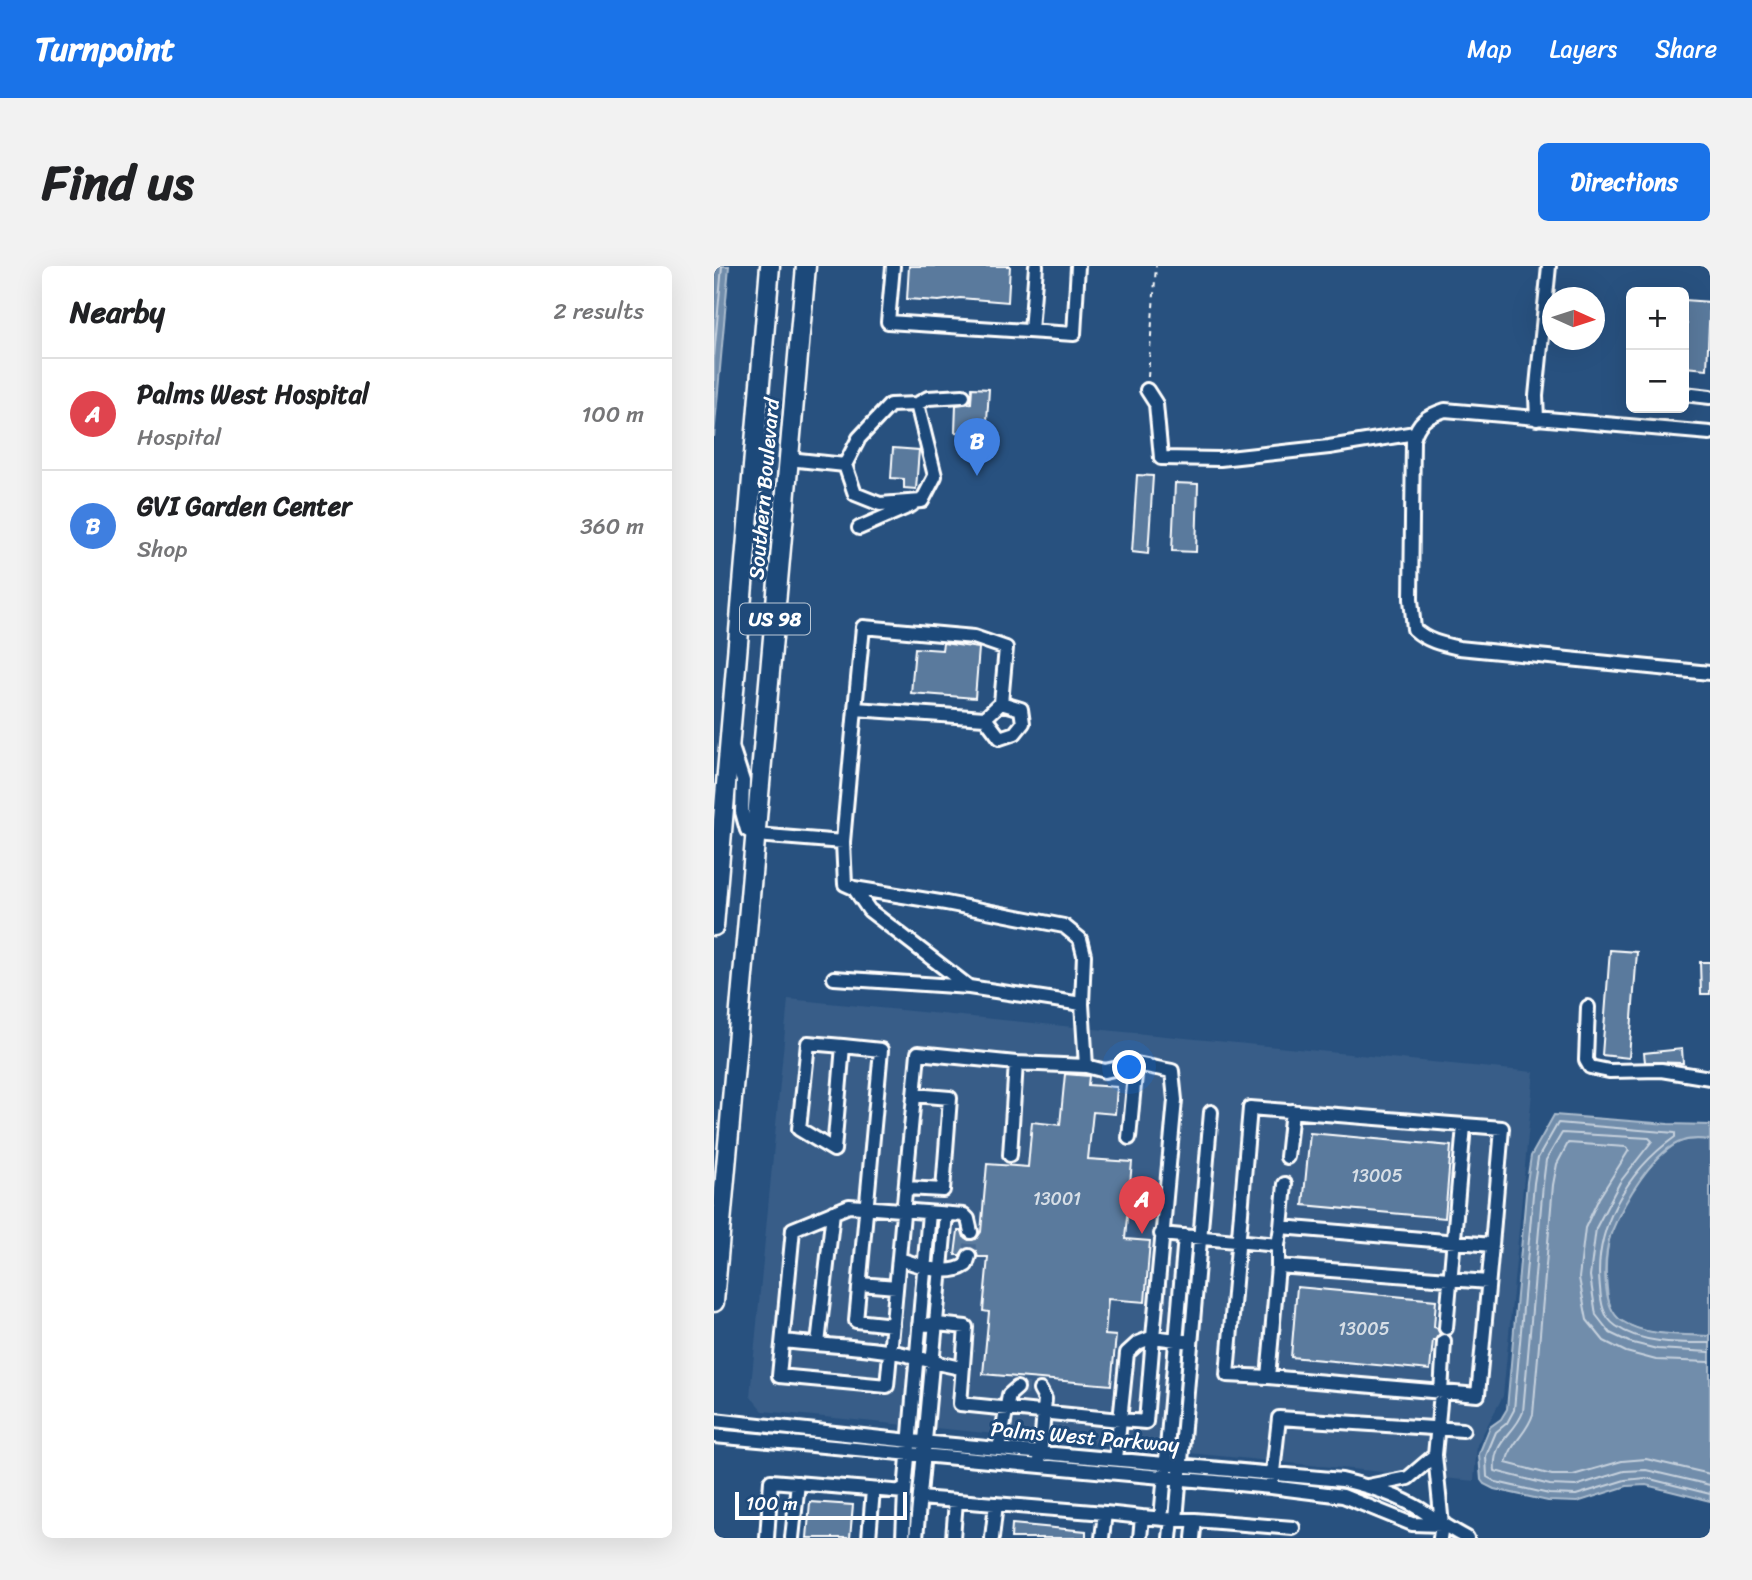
<!DOCTYPE html>
<meta charset="utf-8">
<style>
body{margin:0;font-family:Sriracha,sans-serif;background:#f2f2f2;color:#202124}
.controls{position:absolute;right:21px;top:21px;display:grid;overflow:hidden;border-radius:10px;box-shadow:0 7px 28px #0002}
.controls button{width:63px;height:63px;display:grid;place-items:center;padding:0;border:0;border-bottom:2px solid #e0e0e0;background:#fff;color:#202124;font:35px sans-serif}
.compass{position:absolute;left:828px;top:21px;width:63px;height:63px;border-radius:50%;background:#fff;box-shadow:0 7px 28px #0002;rotate:93deg}
.scale{position:absolute;left:21px;bottom:18px;width:172px;box-sizing:border-box;padding-left:7px;border:4px solid #fff;border-top:0;font-size:19px;line-height:24px;white-space:nowrap;color:#fff;-webkit-text-stroke:5px #1f4a7a;paint-order:stroke}
.you{position:absolute;left:416px;top:802px;width:24px;height:24px;margin:-18px;border:5px solid #fff;border-radius:50%;background:#1a73e8;box-shadow:0 0 0 10px #1a73e833}
.badge{display:grid;place-items:center;width:46px;height:46px;border-radius:50%;background:#1a73e8;color:#fff;font-size:23px;font-weight:700}
.pin{position:absolute;translate:-50% -58px;filter:drop-shadow(0 2px 4px #0008)}
.pin::after{content:'';position:absolute;top:37px;width:24px;height:21px;background:inherit;clip-path:polygon(0 0,100% 0,50% 100%)}
.list{margin:0;padding:0;list-style:none}
h2{display:flex;justify-content:space-between;align-items:center;height:91px;margin:0;padding:0 28px;font-size:30px}
h2 small{font-size:23px;font-weight:400;color:#757577}
.list li{display:grid;grid-template-columns:46px 1fr auto;gap:21px;align-items:center;box-sizing:border-box;height:112px;padding:0 28px;border-top:2px solid #e0e0e0}
.list b{display:block;font-size:26px;white-space:nowrap}
.list p{margin:0;font-size:23px;white-space:nowrap;color:#757577}
.list em{font-size:23px;font-style:normal;color:#757577}
.map{position:relative;flex:none;width:996px;height:1272px;overflow:hidden;border-radius:10px}
header{display:flex;align-items:center;gap:42px;box-sizing:border-box;height:98px;padding:0 35px;background:#1a73e8;color:#fff}
header strong{font-size:33px}
nav{display:flex;gap:38px;margin-inline-start:auto;font-size:24px}
.intro{display:flex;align-items:center;justify-content:space-between;box-sizing:border-box;height:168px;padding:0 42px}
h1{margin:0;font-size:49px}
.button{padding:18px 32px;border-radius:10px;background:#1a73e8;color:#fff;font-size:24px;font-weight:700}
main{display:flex;gap:42px;padding:0 42px}
aside{flex:1;background:#fff;border-radius:10px;box-shadow:0 7px 28px #0002}
.map>svg:first-child{display:block}
.built{fill:#375d88}
.green{fill:#446890;stroke:#a2b4c8;stroke-width:2}
.water{fill:#718dab;stroke:#aabbcd;stroke-width:2}
.lines{fill:none;stroke-linecap:round;stroke-linejoin:round}
.shore{stroke:#c6d1dd;stroke-width:2}
.building{fill:#5a7a9d;stroke:#fff;stroke-width:2}
.minor-tunnel{stroke:#486b92;stroke-width:12;stroke-dasharray:12 6;stroke-linecap:butt}
.minor-casing{stroke:#fff;stroke-width:18}
.highway-casing{stroke:#fff;stroke-width:23}
.path{stroke:#fff;stroke-width:2;stroke-dasharray:5 5;stroke-linecap:butt}
.minor{stroke:#1f4a7a;stroke-width:12}
.highway{stroke:#1f4a7a;stroke-width:18}
.labels{text-anchor:middle;stroke-width:6;stroke-linejoin:round;paint-order:stroke}
.number-label{font-size:18px;fill:#d6dee6}
.shield{fill:#1f4a7a;stroke:#bcc9d7;stroke-width:2}
.shield-label{font-size:19px;font-weight:bold;fill:#fff}
.street-label{font-size:21px;fill:#fff;stroke:#1f4a7a}
</style>
<header>
<strong>Turnpoint</strong>
<nav><a>Map</a><a>Layers</a><a>Share</a></nav>
</header>
<div class="intro"><h1>Find us</h1><a class="button">Directions</a></div>
<main>
<aside>
<h2>Nearby<small>2 results</small></h2>
<ul class="list">
<li><span class="badge" style="background:#e0444e">A</span><div><b>Palms West Hospital</b><p>Hospital</p></div><em>100 m</em></li>
<li><span class="badge" style="background:#3f7fe0">B</span><div><b>GVI Garden Center</b><p>Shop</p></div><em>360 m</em></li>
</ul>
</aside>
<div class="map">
<svg width="996" height="1272" viewBox="0 0 996 1272">
<rect width="100%" height="100%" fill="#28517f"/>
<filter id="ink" filterUnits="userSpaceOnUse"><feTurbulence type="fractalNoise" baseFrequency=".0143" numOctaves="2"/><feDisplacementMap in="SourceGraphic" scale="14" xChannelSelector="R" yChannelSelector="G"/><feConvolveMatrix kernelMatrix="1 2 1 2 8 2 1 2 1" color-interpolation-filters="sRGB"/></filter>
<g filter="url(#ink)">
<!-- built -->
<path class="built" d="M74 733 820 806 789 1130 763 1179 760 1215 49 1145 36 1130Z"/>
<!-- green -->
<path class="green" d="M986 873 996 874V1070C967 1069 932 1071 907 1055 896 1047 894 1035 893 1022 891 1005 892 986 896 969 904 939 938 891 965 876 971 873 979 874 986 873Z"/>
<!-- water -->
<path class="water" d="M0 0H15L0 171Z
M840 849 954 858 996 859V874C988 873 978 872 969 875 940 883 909 938 898 965 889 986 886 1042 908 1055 933 1071 967 1068 996 1070V1235L932 1219 913 1220 863 1236 834 1235 780 1223 770 1218 767 1214 765 1188 776 1161 787 1153 793 1143 813 916 817 890Z"/>
<g class="lines">
<!-- shore -->
<path class="shore" d="M0 91 8 0
M996 1077C967 1077 927 1078 902 1060 889 1051 887 1037 886 1022 879 963 913 905 961 871V867L844 857 824 892 820 917 800 1144 793 1157 782 1166 772 1190 773 1211 782 1216 835 1228 862 1229 911 1214 932 1212 996 1228
M996 1086 943 1083 915 1076 896 1067 882 1049 876 1010 882 962 906 916 938 875 935 872 848 867 832 894 829 918 809 1146C800 1170 778 1174 781 1205L836 1219 861 1220 910 1205 932 1204 996 1219
M996 1096 942 1094 912 1086 890 1075 873 1054 865 1012 871 962 885 932 915 884 912 881 854 877 843 898 839 919 819 1148C813 1168 797 1176 792 1197L838 1209H859L908 1195 932 1193 996 1208"/>
</g>
<!-- building -->
<path class="building" d="M195 0H296L294 36 246 32 225 35 193 33Z
M970 34 996 36 993 103 970 101 973 58H970Z
M258 122 275 123 273 155H262V168L241 166 242 139 257 137Z
M179 182 205 184 202 223 190 222V213L177 212Z
M423 209 439 210 434 288 418 286Z
M461 217 484 218 482 286 458 285Z
M229 377 265 382 261 432 197 427 201 382 228 384Z
M896 684 923 686 915 792 888 789Z
M986 696H996V728H987Z
M968 783 969 797 931 796 930 787Z
M351 808 375 810 374 819 403 821 401 848 379 846 374 893 418 896 411 973 436 975 431 1036 394 1033 391 1069 402 1070 397 1119 269 1108 275 1046 269 1045 274 991H264L262 985 257 982 250 983 246 989H241L244 965H248L250 971 255 974 262 973 267 966 273 898 314 901 318 856 346 859Z
M596 867 737 880 731 952 589 939Z
M583 1021 722 1034 720 1061 723 1062 726 1068 721 1074H719L716 1104 577 1091Z
M96 1236 139 1239 136 1272H93Z
M298 1258 372 1265V1272H297Z"/>
<g class="lines">
<!-- minor-tunnel -->
<path class="minor-tunnel" d="M255 990 257 966
M303 1122 326 1124"/>
<defs>
<path id="minor" d="M179 0 174 56 360 68 364 0
M317 65 322 0
M433 124 442 138 447 192 506 193 615 181 701 167
M970 128 996 131
M203 138 214 132 249 130
M823 153 822 130 835 0
M996 167 731 144C713 150 704 155 699 174L697 333 700 363C713 375 727 378 745 382L996 407
M75 193 131 199 141 228 166 238 208 235 221 210 203 138 176 139 145 172 131 199
M145 262 198 239
M271 452 286 472 301 467 309 457 307 443 287 437
M18 481 29 515 28 546 33 564 42 569 129 576 141 443 271 452 287 437 292 382 260 371 149 361 141 443
M129 576 131 618 140 622 232 637 350 660 366 673 370 689 368 738 372 800
M140 622 155 644 255 721 368 738
M120 712 255 721
M874 741 872 794 876 801 895 805 947 804 996 812
M129 780 94 777 85 863 120 884 129 780 167 784 142 1055 179 1059
M296 889 302 797 372 800 391 805 422 798
M573 891 578 845
M192 922 229 924 236 832 200 829
M567 961 571 918
M257 966 254 953 250 949 135 940 79 963 65 1110 173 1120 204 787 302 797
M447 968 564 979
M185 993C206 999 232 1012 252 999L255 990
M564 1000 554 1111 764 1129 778 979
M146 1018 182 1021
M205 1059 223 1058 252 1061 246 1138 406 1154 432 1156 439 1071 477 1076
M732 1062 750 860
M69 1075C105 1079 143 1080 179 1086 203 1090 225 1099 249 1102
M104 1078 119 946
M554 1111 513 1109 536 842 788 862 778 979 567 961 564 979V1000L774 1016
M326 1124 331 1133 326 1192
M0 1154 196 1175 628 1214C654 1220 683 1229 706 1243 722 1254 736 1263 753 1272
M0 1170 557 1221 629 1230 698 1258 727 1259
M285 1183 295 1129 303 1122
M402 1193 413 1087 424 1077 439 1071 461 834 458 805 422 798 415 872
M558 1215 565 1152 749 1164
M654 1220 694 1212 721 1189
M206 1232 391 1247 388 1272
M391 1247 428 1251 426 1272
M428 1251 462 1254 497 846
M447 1253 471 970
M462 1254H481L479 1272
M481 1254 579 1262
M53 1272 57 1215 191 1226
M78 1272 84 1217
M155 1272 159 1224
M189 1272 191 1226 215 947
M202 1272 232 948
M239 1272 242 1235
M278 1272 282 1238
M456 1272 458 1253
M726 1272 728 1259 721 1189 727 1127 730 1075"/>
<path id="highway" d="M0 660 56 0
M0 1036 92 0"/>
</defs>
<!-- minor casing -->
<use href="#minor" class="minor-casing"/>
<!-- highway casing -->
<use href="#highway" class="highway-casing"/>
<!-- path -->
<path class="path" d="M434 111 442 0"/>
<!-- minor -->
<use href="#minor" class="minor"/>
<!-- highway -->
<use href="#highway" class="highway"/>
</g>
</g>
<g class="labels">
<!-- number labels -->
<g class="number-label">
<text x="663" y="916">13005</text>
<text x="343" y="939">13001</text>
<text x="650" y="1069">13005</text>
</g>
<!-- shield labels -->
<rect class="shield" x="26" y="337.5" width="70" height="31" rx="5"/>
<g class="shield-label">
<text x="61" y="360">US 98</text>
</g>
<!-- street labels -->
<g class="street-label">
<text transform="translate(50 223) rotate(-85)" y="7">Southern Boulevard</text>
<text transform="translate(371 1171) rotate(5)" y="7">Palms West Parkway</text>
</g>
</g>
</svg>
<div class="controls">
<button>+</button>
<button>−</button>
</div>
<svg class="compass" viewBox="-18 -18 36 36"><path d="M0-13l5 13h-10z" fill="#e53935"/><path d="M0 13l5-13h-10z" fill="#757577"/></svg>
<div class="scale">100 m</div>
<div class="you"></div>
<div class="pin badge" style="left:428px;top:968px;background:#e0444e">A</div>
<div class="pin badge" style="left:263px;top:210px;background:#3f7fe0">B</div>
</div>
</main>
